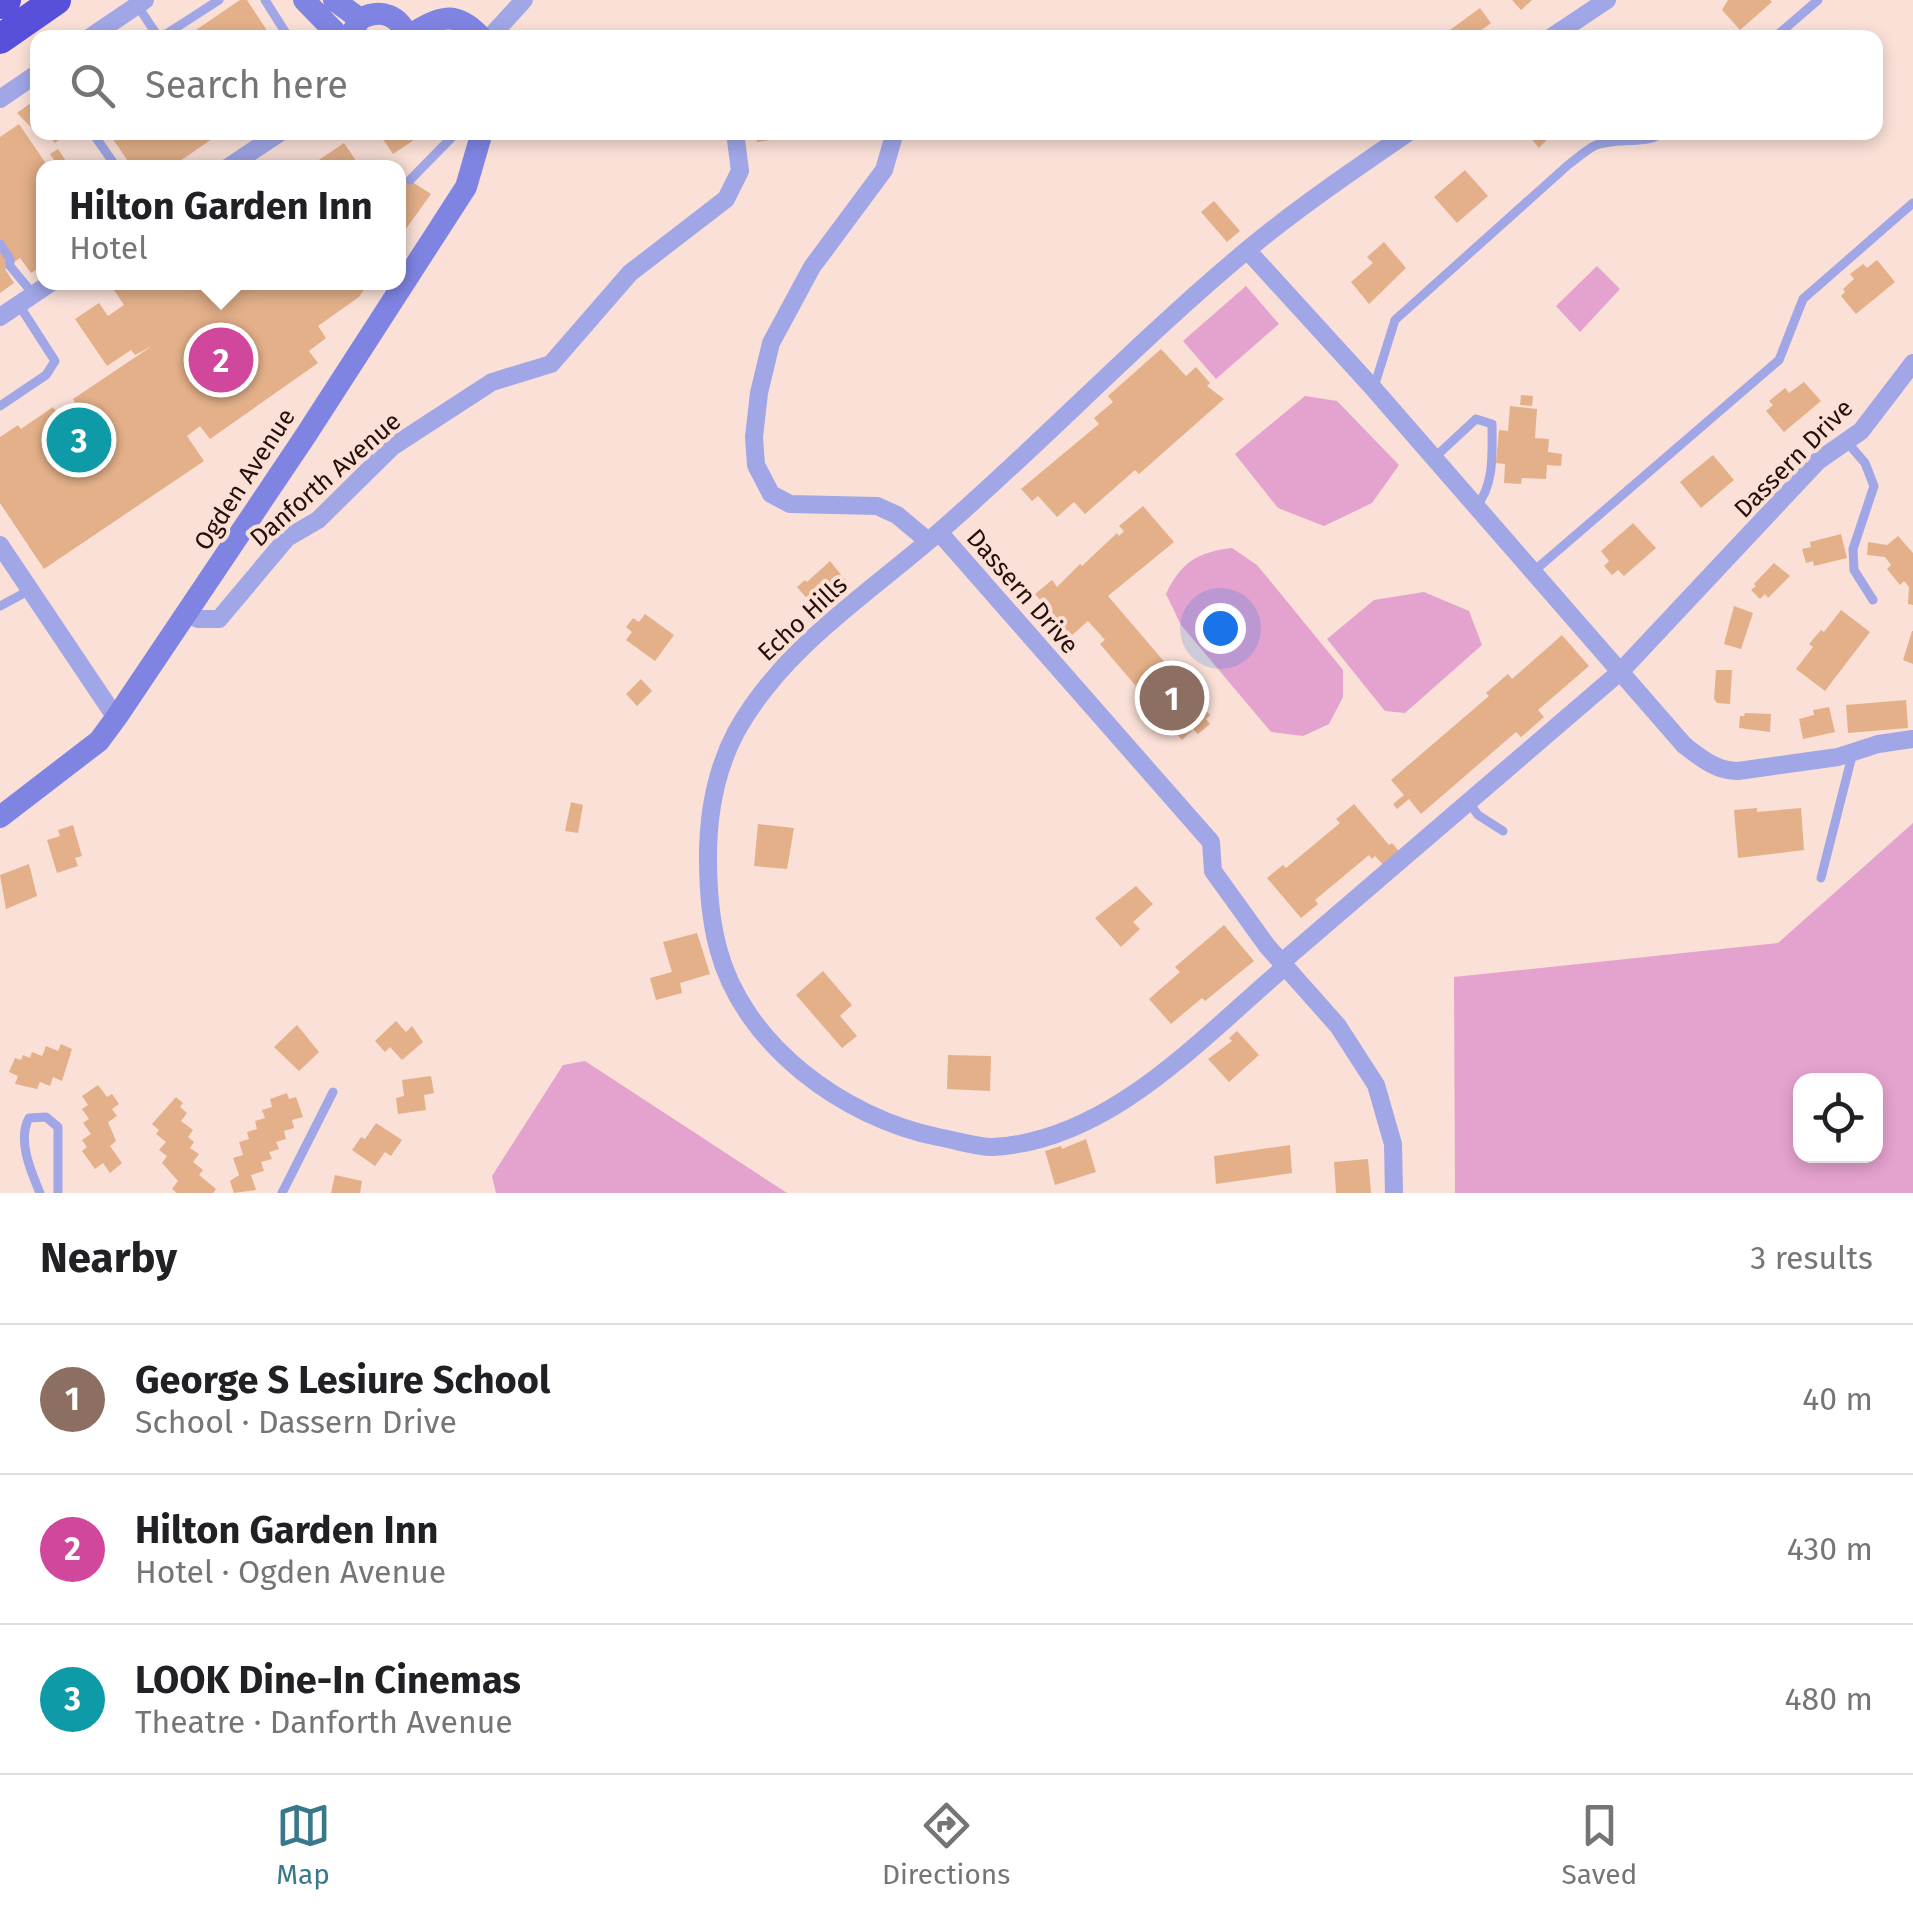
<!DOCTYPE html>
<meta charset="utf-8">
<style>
body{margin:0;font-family:"Fira Sans",sans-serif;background:#f6f6f6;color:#202124}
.controls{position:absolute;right:30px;bottom:30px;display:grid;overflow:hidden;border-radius:20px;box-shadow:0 5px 15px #0003}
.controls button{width:90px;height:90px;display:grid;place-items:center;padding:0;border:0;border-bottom:2px solid #e0e0e0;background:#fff;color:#202124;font:50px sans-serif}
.you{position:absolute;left:1220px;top:628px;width:35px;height:35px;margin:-25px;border:8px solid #fff;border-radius:50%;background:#1a73e8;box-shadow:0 0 0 15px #1a73e833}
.badge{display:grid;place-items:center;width:65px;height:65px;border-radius:50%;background:#37788b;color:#fff;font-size:32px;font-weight:700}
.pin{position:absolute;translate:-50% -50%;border:5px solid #fff;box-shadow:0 2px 10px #0006}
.popup{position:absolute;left:36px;top:160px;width:370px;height:130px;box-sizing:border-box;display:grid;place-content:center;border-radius:20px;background:#fff;filter:drop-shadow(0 2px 8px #0005);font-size:32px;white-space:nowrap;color:#757577}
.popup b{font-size:38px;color:#202124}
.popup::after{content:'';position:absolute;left:50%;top:100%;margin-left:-20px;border:20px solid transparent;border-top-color:#fff}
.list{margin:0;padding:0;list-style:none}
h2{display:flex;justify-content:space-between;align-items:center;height:130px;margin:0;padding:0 40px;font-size:42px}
h2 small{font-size:32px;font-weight:400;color:#757577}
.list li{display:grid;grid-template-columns:65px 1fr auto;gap:30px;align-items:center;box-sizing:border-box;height:150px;padding:0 40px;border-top:2px solid #e0e0e0}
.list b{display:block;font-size:38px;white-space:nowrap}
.list p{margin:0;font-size:32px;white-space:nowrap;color:#757577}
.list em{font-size:32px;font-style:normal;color:#757577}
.icon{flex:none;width:55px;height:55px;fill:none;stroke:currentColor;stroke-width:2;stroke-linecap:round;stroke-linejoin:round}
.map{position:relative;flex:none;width:1913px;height:1193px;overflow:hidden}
.search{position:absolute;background:#fff;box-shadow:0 5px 15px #0003;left:30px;right:30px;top:30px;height:110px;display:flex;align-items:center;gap:25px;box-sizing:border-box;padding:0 35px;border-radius:20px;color:#757577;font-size:38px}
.sheet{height:580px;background:#fff}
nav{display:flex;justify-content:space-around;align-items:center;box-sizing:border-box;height:140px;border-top:2px solid #e0e0e0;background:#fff;font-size:28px;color:#757577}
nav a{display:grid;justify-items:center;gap:5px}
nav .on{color:#37788b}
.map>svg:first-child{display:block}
.green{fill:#e4a2ce;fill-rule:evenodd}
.building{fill:#e3b089}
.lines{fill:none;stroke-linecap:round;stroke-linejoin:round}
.lane{stroke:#a0a6e6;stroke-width:9}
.street{stroke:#a0a6e6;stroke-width:18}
.secondary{stroke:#7f84e3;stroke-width:22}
.highway{stroke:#584fdb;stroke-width:30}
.labels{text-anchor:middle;stroke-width:8;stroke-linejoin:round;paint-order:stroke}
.street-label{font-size:25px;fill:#250f08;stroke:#fae0d7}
</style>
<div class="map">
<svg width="1913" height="1193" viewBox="0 0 1913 1193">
<rect width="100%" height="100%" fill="#fae0d7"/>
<!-- green -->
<path class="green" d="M1597 266 1620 289 1580 332 1556 306Z
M1246 286 1279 324 1216 379 1183 341Z
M1305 396 1337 401 1399 465 1372 503 1324 526 1278 508 1235 454Z
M1232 548 1257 565 1343 670V697L1329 724 1303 736 1271 732 1181 625 1166 594C1181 562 1198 552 1232 548Z
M1424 592 1469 611 1482 645 1405 713 1385 711 1327 639 1374 600Z
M1913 823V1193H1455L1454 977 1778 943ZM1800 1080H1876V1156H1800Z
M585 1061 787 1193H496L492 1176 563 1065Z"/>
<!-- building -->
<path class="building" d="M240 0H247L272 38H184Z
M1512 0H1532L1521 10Z
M1728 0H1770L1772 2 1740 30 1722 10Z
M1480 8 1491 23 1471 38H1439Z
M35 100 38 124 32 128 17 113Z
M19 124 49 168H44V265L31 273 20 258 5 269 14 283 0 293V137Z
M41 132H57L61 138 55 143 50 137 46 140Z
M108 132H222L170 168H138L134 162 130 164Z
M378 132H426L393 154Z
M755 132H769L770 140 757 142Z
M1526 132H1554L1539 148Z
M344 143 361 168H307Z
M58 149 66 161 58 166 50 154Z
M1465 170 1488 196 1457 223 1434 197Z
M398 173 431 194 398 240Z
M1214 201 1240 231 1227 242 1201 212Z
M1384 242 1406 268 1369 304 1351 282 1373 263 1367 257Z
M1877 260 1895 282 1856 314 1841 296 1845 292 1843 289 1854 279 1850 274 1863 264 1867 268Z
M112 282H369L359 297 318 326 326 338 309 351 318 363 210 439 200 426 187 436 204 461 44 569 0 503V437L18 425 21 429 53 407 58 414 75 402 73 399 152 346 135 355 131 350 107 366 75 319 99 303 108 316 124 305 110 284Z
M1161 349 1186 376 1196 367 1210 383 1207 386 1224 399 1139 474 1135 470 1085 514 1074 502 1057 517 1038 496 1032 501 1021 489 1099 424 1094 418 1113 402 1108 396Z
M1804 382 1821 401 1784 432 1766 411 1773 405 1769 401 1785 388 1789 393Z
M1521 395 1533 396 1532 406 1520 405Z
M1510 406 1537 409 1535 438 1549 439 1548 452 1562 454 1561 466 1547 465 1546 479 1522 478 1521 484 1504 483 1505 464 1496 463 1499 430 1508 431Z
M1713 455 1734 480 1701 508 1680 482Z
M1143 506 1174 542 1108 596 1210 715 1206 719 1210 724 1198 734 1193 729 1182 740 1100 644 1105 640 1088 621 1071 636 1035 594 1052 580 1057 587 1080 564 1082 566 1117 533 1119 536 1124 531 1119 526Z
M1633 523 1656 548 1624 576 1618 570 1612 575 1604 566 1609 561 1601 551Z
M1841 534 1847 558 1814 566 1813 561 1806 563 1802 549 1811 547 1810 542Z
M1898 536 1913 553V605L1908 604 1909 587 1904 581 1900 585 1887 569 1891 565 1885 557 1867 555 1868 542 1887 545Z
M830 561 851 587 840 596 838 594 819 612 797 587 805 580 807 582Z
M1774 563 1790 576 1768 598 1765 594 1760 599 1751 590 1756 586 1754 584Z
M1734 606 1753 613 1741 649 1724 644Z
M1841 610 1870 632 1825 691 1796 669 1813 647 1809 644 1821 630 1824 632Z
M645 614 674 635 655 661 626 640 632 632 626 627 633 618 639 622Z
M1912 631H1913V664L1903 660Z
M1562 635 1589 666 1538 710 1544 717 1521 737 1516 732 1421 814 1409 799 1397 809 1393 804 1404 795 1391 780 1489 696 1486 693 1508 674 1512 679Z
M1716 670H1732L1730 704 1717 703 1714 699Z
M641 679 652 691 637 706 626 694Z
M1906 700 1908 728 1848 733 1846 705Z
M1829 707 1835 732 1803 739 1799 719 1814 715 1813 710Z
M1745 713 1771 714 1770 732 1739 728 1740 716H1744Z
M571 802 583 805 578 833 565 831Z
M1354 804 1389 845 1392 843 1403 856 1388 870 1375 856 1372 859 1369 855 1315 900 1318 904 1301 918 1267 878 1283 865 1286 868 1340 823 1336 819Z
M1757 808V812L1801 808 1804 850 1738 858 1734 810Z
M758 824 794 828 787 869 754 866Z
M73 825 82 856 75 858 78 866 57 873 47 840 60 836 58 830Z
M29 864 37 896 6 909 0 875Z
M1136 886 1153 904 1133 922 1140 929 1121 947 1095 918Z
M1224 925 1254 961 1205 1001 1202 998 1171 1024 1149 999 1180 972 1175 967Z
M697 933 710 974 680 983 682 993 656 1000 650 978 672 972 663 942Z
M823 971 852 1005 840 1016 857 1036 842 1048 796 995Z
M396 1021 406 1032 412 1026 423 1042 402 1060 390 1047 385 1052 375 1041Z
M297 1025 319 1052 299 1071 274 1047Z
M1237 1031 1259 1055 1229 1082 1208 1059 1232 1041 1229 1038Z
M61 1044 72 1049 62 1081 53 1077 50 1086 40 1082 37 1089 15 1084 18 1076 9 1072 15 1058 21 1060 23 1055 30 1058 32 1052 42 1056 46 1046 58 1051Z
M948 1055 991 1056 990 1091 947 1089Z
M431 1076 434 1093 424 1095 426 1110 398 1114 396 1098 404 1096 402 1080Z
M98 1085 107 1097 112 1094 119 1104 112 1109 117 1116 108 1122 116 1141 110 1146 122 1163 110 1173 103 1163 95 1169 82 1151 87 1147 82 1140 91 1134 83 1123 89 1119 82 1109 88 1105 82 1096Z
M287 1093 289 1099 296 1097 303 1117 292 1120 294 1128 284 1131 286 1139 276 1142 279 1149 269 1152 272 1159 261 1162 264 1171 251 1175 256 1190 234 1193 230 1181 239 1175 233 1158 243 1155 239 1142 249 1139 247 1132 257 1129 255 1121 265 1118 262 1110 272 1107 270 1099Z
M176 1097 183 1103 180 1107 187 1113 181 1121 193 1130 188 1137 194 1142 190 1148 199 1154 193 1162 203 1170 199 1175 216 1189 213 1193H177L172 1189 178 1181 162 1163 167 1156 159 1150 166 1142 156 1134 159 1130 152 1124Z
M376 1123 402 1140 391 1156 385 1152 375 1166 352 1150 361 1137 365 1139Z
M1086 1139 1096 1172 1055 1185 1045 1151 1061 1146 1062 1149Z
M1290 1145 1292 1173 1216 1184 1214 1156Z
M1368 1159 1371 1193H1336L1334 1162Z
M335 1175 362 1181 360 1193H331Z"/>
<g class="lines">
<!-- lane -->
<path class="lane" d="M265 0 289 38
M137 5 159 38
M160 38 219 0
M1774 38 1818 0
M92 132 117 168
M410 180 457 132
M0 244 10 259V266L34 295
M1374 387 1395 320 1568 165C1576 159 1585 151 1594 146 1615 136 1647 146 1664 132
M0 406 46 375 55 361 19 305
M1846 441 1865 463 1874 486 1853 549 1854 570 1873 600
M1434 458 1476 419 1492 424C1492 450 1495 486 1476 506
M1534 571 1779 360 1803 299 1913 203
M0 606 30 590
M1468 801 1478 815 1503 831
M1821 878 1853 752
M40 1193C31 1172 17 1140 29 1118L46 1117 58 1127V1193
M282 1193 333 1092"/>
<!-- street -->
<path class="street" d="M89 38 145 0
M489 38 524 0
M1550 38 1607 0
M0 99 38 73
M895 132 884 170 812 267 771 343 759 393 754 437 756 465 771 494 790 504 877 506 897 515 928 541
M227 168 281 132
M1247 250 1373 388 1684 745C1701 758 1716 771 1738 771L1838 757 1878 744 1913 739
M0 317 52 282
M939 532 1211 842 1213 871 1267 946 1338 1026 1376 1085 1393 1144 1394 1193
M0 545 116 718
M188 614 198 619H219L287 538 318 520 392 447 492 382 551 364 630 273 726 199 740 171 735 132
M1282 962 1621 671 1818 461 1861 431 1913 363
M1286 966C1202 1037 1110 1141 993 1147 976 1147 955 1140 938 1137 844 1118 743 1045 718 948 710 918 708 888 708 857 708 814 716 770 736 732 783 647 867 595 939 532 1045 440 1143 336 1252 246 1302 205 1355 169 1409 132"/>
<!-- secondary -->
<path class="secondary" d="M304 0 341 38
M334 0 360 19
M408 36C439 17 455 8 482 38
M349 38 360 19C381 8 400 15 408 38
M0 817 99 741 116 718 306 435 466 187 482 132"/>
<!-- highway -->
<path class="highway" d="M0 4 6 0
M0 39 56 0"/>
</g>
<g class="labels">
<!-- street labels -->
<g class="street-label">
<text transform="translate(1793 458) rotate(-45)" y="9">Dassern Drive</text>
<text transform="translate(244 479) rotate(-57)" y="9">Ogden Avenue</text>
<text transform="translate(325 479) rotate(-41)" y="9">Danforth Avenue</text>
<text transform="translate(1023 591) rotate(49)" y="9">Dassern Drive</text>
<text transform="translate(802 618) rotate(-43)" y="9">Echo Hills</text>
</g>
</g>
</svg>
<div class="controls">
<button><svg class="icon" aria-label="locate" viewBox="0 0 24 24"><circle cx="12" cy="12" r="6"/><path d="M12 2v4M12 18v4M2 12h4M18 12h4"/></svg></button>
</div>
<div class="you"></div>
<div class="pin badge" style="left:1172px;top:698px;background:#8d6e63">1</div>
<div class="pin badge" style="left:221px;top:360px;background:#d1479c">2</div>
<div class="popup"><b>Hilton Garden Inn</b>Hotel</div>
<div class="pin badge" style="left:79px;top:440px;background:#0f9aa8">3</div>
<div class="search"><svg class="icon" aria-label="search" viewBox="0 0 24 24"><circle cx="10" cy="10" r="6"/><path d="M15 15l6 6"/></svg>Search here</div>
</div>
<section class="sheet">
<h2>Nearby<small>3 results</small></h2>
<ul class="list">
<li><span class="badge" style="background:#8d6e63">1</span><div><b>George S Lesiure School</b><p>School · Dassern Drive</p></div><em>40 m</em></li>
<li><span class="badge" style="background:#d1479c">2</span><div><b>Hilton Garden Inn</b><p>Hotel · Ogden Avenue</p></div><em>430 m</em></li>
<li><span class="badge" style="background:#0f9aa8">3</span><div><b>LOOK Dine-In Cinemas</b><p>Theatre · Danforth Avenue</p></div><em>480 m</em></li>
</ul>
</section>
<nav>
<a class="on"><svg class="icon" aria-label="map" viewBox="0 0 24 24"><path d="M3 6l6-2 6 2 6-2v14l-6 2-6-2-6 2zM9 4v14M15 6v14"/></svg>Map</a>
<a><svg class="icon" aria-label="directions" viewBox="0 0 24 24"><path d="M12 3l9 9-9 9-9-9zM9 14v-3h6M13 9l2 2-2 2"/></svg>Directions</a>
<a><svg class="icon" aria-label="saved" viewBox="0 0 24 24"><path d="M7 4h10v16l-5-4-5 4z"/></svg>Saved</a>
</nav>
